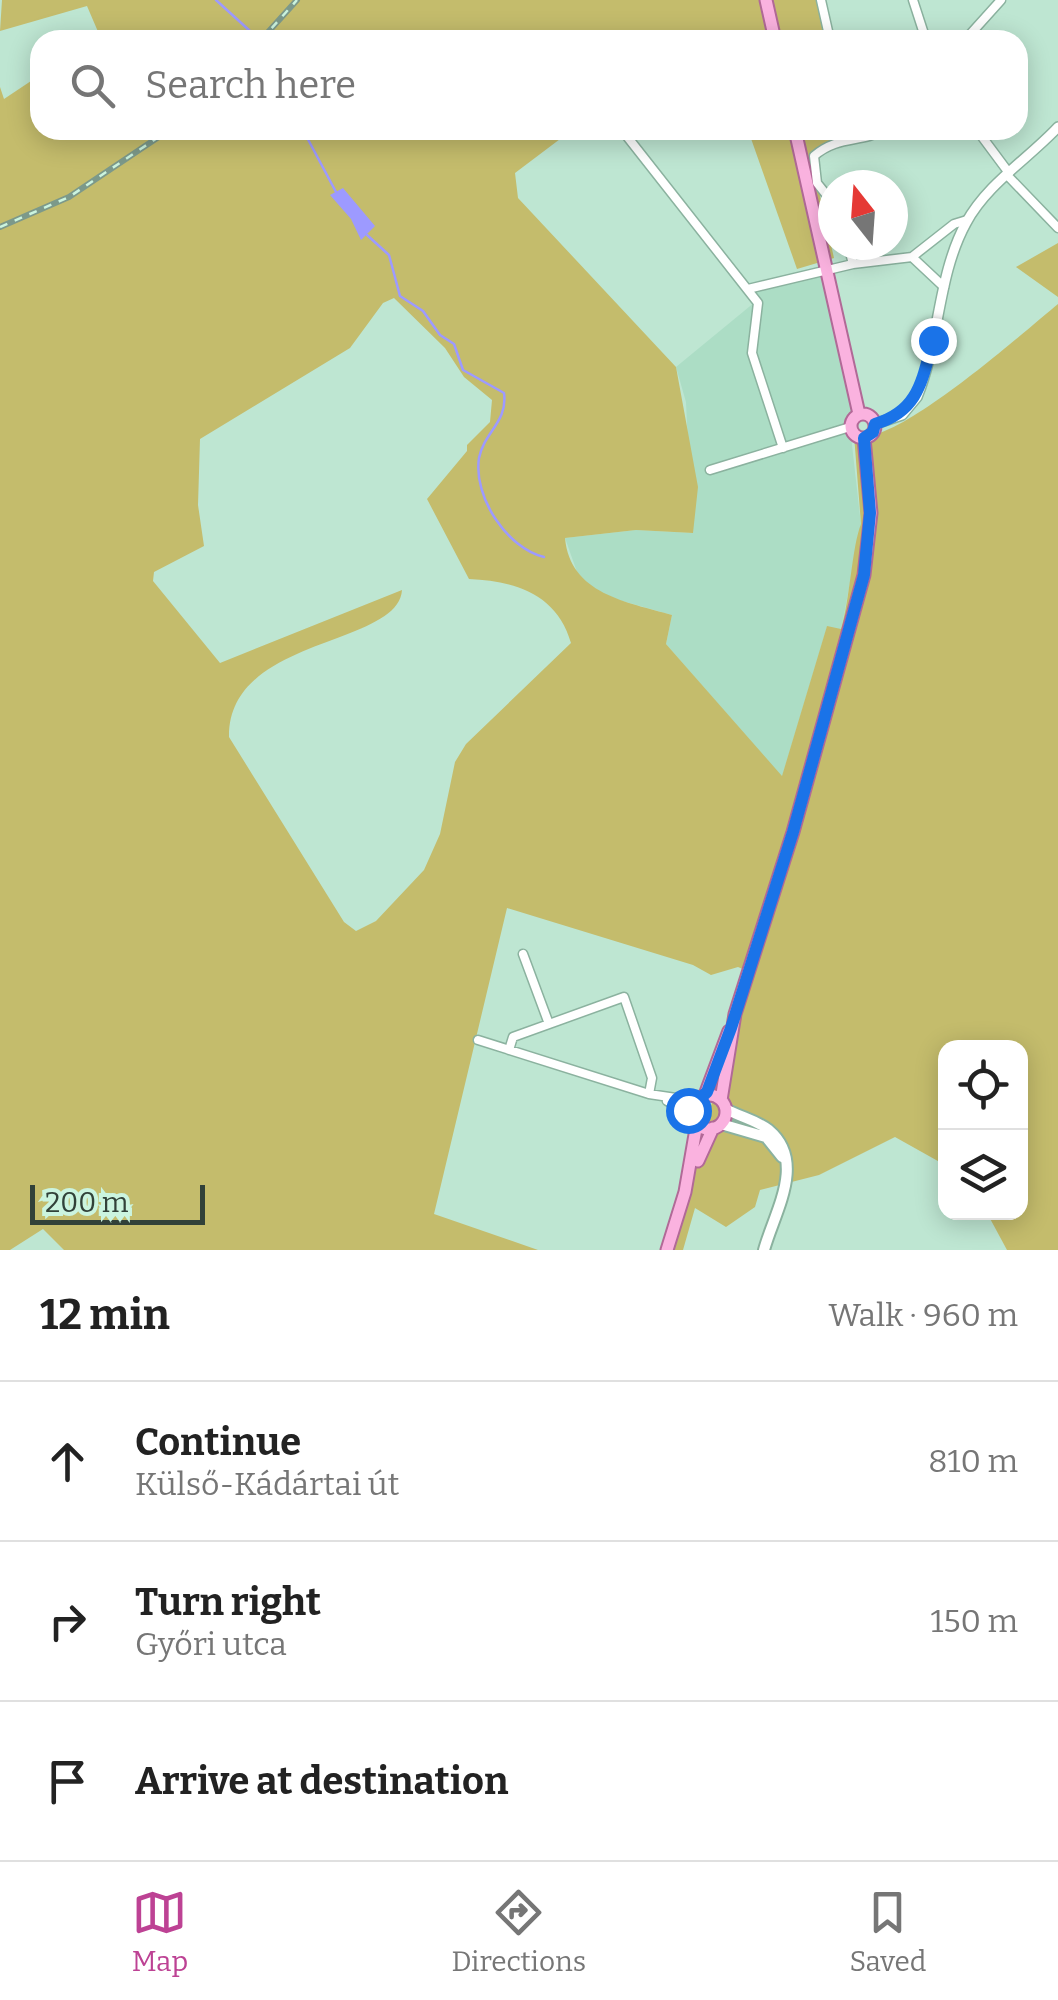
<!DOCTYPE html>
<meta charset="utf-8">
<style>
body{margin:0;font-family:Bitter,serif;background:#f6f6f6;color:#222}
.controls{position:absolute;right:30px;bottom:30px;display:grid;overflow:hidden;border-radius:20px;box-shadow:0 5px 25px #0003}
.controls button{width:90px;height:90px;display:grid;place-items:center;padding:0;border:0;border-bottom:2px solid #e0e0e0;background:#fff;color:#222;font:50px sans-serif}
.compass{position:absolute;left:818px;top:170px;width:90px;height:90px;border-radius:50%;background:#fff;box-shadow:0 5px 25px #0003;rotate:343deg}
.scale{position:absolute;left:30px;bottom:25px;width:175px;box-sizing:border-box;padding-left:10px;border:5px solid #314139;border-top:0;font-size:28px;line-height:35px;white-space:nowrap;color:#314139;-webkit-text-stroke:8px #cbf4df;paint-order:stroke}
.stop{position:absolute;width:30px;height:30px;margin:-22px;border:8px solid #1a73e8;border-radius:50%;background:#fff}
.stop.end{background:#1a73e8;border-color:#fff;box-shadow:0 2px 10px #0008}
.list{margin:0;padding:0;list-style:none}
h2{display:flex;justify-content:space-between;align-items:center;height:130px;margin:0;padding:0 40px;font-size:42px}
h2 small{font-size:32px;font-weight:400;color:#767676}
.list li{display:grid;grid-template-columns:65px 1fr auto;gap:30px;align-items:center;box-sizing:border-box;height:160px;padding:0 40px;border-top:2px solid #e0e0e0}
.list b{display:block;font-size:38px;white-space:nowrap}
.list p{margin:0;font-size:32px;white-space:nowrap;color:#767676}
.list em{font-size:32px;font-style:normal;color:#767676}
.icon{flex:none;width:55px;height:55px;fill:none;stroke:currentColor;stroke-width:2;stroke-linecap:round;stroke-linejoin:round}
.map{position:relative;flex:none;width:1058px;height:1250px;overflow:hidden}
.search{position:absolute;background:#fff;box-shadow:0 5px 25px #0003;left:30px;right:30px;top:30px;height:110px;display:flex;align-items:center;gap:25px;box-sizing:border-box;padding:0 35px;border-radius:30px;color:#767676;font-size:38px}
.sheet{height:610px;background:#fff}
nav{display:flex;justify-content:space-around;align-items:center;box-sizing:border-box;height:140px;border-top:2px solid #e0e0e0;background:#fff;font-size:28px;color:#767676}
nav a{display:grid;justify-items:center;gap:5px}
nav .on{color:#bd4294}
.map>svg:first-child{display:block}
.built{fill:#acddc5}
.green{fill:#c4bc6c;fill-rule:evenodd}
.water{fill:#9d9aff}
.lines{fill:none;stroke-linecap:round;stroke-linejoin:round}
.stream{stroke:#9d9aff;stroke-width:2.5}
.minor-casing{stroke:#8bb29f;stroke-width:11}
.tertiary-casing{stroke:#8bb29f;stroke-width:12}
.secondary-casing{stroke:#8bb29f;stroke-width:14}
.primary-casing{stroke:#b16997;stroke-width:15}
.minor{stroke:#fff;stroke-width:8}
.tertiary{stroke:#fff;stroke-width:9}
.secondary{stroke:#fff;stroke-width:10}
.primary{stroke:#fab2df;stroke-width:11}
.rail-casing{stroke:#7c998a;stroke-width:6}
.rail{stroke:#cbf4df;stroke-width:2.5;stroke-dasharray:8;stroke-linecap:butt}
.route{stroke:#1a73e8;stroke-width:12}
</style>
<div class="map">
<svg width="1058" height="1250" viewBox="0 0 1058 1250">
<rect width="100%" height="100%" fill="#bee6d2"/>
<!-- built -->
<path class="built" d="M826 272 855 416 850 427 861 525 841 630 827 627 782 777 666 644 672 615 608 597 590 586 577 572 565 538 636 530 692 533 686 402 676 367 755 302 749 290Z"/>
<!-- green -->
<path class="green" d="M2 0H818L827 40H91L99 34 87 6 0 31Z
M40 75V130H572L515 173 518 198 676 367 698 487 693 533 636 530 565 538C570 594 627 602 672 615L666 644 782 776 827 626 841 629C850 600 852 546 861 524L854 435C889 453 1026 330 1058 304V1250H1007L987 1213 1020 1212V1048H946L945 1165 895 1137 819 1175 760 1190 755 1207 726 1227 695 1208 683 1250H669L750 972 738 967 711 975 693 965 507 908 434 1214 538 1250H64L43 1229 10 1250H0V87L4 99ZM394 298 445 348 464 377 492 400 490 422 467 445V451L427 499 469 579C515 581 557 594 571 643L466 744 455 762 440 834 424 870 376 921 356 931 344 922 229 737C228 636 398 647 402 590L220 663 153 581 154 572 204 546 198 505 200 439 350 348 383 303Z
M748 130H846L811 156 834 258 797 269Z
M1058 243V297L1016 267Z"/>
<!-- water -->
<path class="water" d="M343 188 375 226 361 240 351 219 330 195Z"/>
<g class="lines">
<!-- stream -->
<path class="stream" d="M216 0 250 31
M252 33 258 38
M303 130 336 192
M367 235 389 255 400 296 423 311 440 335 454 344 463 370 504 393C508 422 484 432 479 458 473 497 507 548 544 557"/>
<defs>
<path id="minor" d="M821 0 830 40
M913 0 926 40
M965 40 1001 0
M622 130 758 303 752 353 783 448
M977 130 1009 173
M1007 175 1058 228
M833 203 817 183 814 156C838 135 863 143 883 130
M848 245 853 264
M912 257 944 287
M748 289 853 264 912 257 954 224 967 220
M710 470 850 427
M523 954 549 1024
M478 1040 649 1094 696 1101
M509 1050 513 1037 624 997 652 1078 649 1094
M667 1101 692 1113"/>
<path id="tertiary" d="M875 424 902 415 917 397C940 341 937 276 966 223 987 184 1028 159 1058 127"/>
<path id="secondary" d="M726 1109C740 1117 756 1120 769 1130 807 1162 774 1213 764 1250
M721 1124 766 1137 782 1157"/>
<path id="primary" d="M766 0 775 40
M795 130 859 414
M851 426a12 12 0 1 1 24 0a12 12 0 1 1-24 0Z
M705 1095 729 1031
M692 1112a17 17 0 1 1 34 0a17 17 0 1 1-34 0Z
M721 1100 735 1014 793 832 864 575 871 513 864 438
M698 1161 713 1128
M667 1250 685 1192 697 1123"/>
</defs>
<!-- minor casing -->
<use href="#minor" class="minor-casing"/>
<!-- tertiary casing -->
<use href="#tertiary" class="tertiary-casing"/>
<!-- secondary casing -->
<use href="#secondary" class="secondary-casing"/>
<!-- primary casing -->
<use href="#primary" class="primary-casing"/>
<!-- minor -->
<use href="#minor" class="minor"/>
<!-- tertiary -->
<use href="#tertiary" class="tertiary"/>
<!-- secondary -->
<use href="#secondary" class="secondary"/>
<!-- primary -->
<use href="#primary" class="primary"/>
<defs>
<path id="rail" d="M261 40 297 0
M0 227 69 197 169 130"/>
</defs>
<!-- rail casing -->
<use href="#rail" class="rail-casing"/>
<!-- rail -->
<use href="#rail" class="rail"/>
</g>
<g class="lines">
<!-- route -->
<path class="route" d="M688 1110 692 1113 696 1102 707 1092 731 1028 793 832 864 575 870 513 864 438 873 432 875 424C919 411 922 380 933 340"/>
</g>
</svg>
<div class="controls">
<button><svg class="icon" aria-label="locate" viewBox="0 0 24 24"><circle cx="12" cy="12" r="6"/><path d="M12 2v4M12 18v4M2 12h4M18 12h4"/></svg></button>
<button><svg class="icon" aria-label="layers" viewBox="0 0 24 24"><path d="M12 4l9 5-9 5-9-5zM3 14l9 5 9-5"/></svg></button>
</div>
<svg class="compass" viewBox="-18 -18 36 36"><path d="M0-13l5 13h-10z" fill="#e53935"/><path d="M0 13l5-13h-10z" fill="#767676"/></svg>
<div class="scale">200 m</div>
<div class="stop" style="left:688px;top:1110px"></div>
<div class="stop end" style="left:933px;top:340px"></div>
<div class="search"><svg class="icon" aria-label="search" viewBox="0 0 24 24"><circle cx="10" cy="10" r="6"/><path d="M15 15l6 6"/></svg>Search here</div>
</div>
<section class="sheet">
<h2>12 min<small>Walk · 960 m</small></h2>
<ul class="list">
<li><svg class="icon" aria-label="ahead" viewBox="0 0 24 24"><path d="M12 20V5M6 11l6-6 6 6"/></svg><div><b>Continue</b><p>Külső-Kádártai út</p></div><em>810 m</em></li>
<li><svg class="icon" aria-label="right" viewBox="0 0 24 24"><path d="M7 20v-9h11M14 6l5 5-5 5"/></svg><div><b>Turn right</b><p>Győri utca</p></div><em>150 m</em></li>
<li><svg class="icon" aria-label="arrive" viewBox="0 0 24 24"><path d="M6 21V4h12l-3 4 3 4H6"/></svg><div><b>Arrive at destination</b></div></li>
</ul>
</section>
<nav>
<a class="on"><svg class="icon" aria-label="map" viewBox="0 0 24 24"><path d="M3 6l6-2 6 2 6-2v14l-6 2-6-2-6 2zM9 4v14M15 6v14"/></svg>Map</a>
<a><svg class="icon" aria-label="directions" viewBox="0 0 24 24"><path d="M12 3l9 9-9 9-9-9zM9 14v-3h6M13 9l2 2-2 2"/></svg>Directions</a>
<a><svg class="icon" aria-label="saved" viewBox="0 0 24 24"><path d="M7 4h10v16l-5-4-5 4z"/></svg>Saved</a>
</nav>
